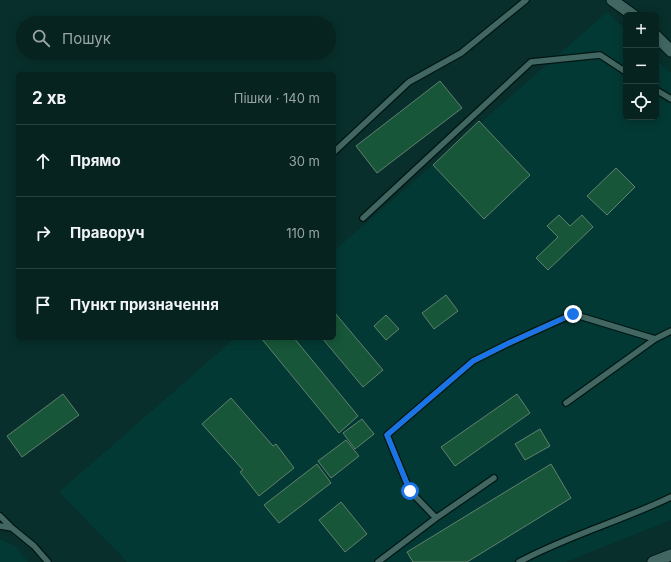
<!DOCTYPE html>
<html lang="uk">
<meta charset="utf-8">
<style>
body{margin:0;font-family:Inter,sans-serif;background:#0f2b29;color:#f1f3f6}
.controls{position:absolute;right:12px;top:12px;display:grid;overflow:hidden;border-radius:6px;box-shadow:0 2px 10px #0003}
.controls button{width:36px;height:36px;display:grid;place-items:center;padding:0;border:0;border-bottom:1px solid #27403e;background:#062320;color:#f1f3f6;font:20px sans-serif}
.stop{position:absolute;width:12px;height:12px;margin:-9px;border:3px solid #1a73e8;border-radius:50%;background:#fff}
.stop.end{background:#1a73e8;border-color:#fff;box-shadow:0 1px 4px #0008}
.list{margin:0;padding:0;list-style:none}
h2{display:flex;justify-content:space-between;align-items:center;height:52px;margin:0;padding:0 16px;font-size:17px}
h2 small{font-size:13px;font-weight:400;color:#98a4a5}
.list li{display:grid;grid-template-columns:26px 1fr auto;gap:12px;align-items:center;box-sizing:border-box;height:72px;padding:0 16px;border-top:1px solid #27403e}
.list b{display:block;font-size:15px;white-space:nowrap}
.list em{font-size:13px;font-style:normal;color:#98a4a5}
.icon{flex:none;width:22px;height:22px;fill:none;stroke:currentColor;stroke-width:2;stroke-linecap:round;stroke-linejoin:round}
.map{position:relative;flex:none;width:671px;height:562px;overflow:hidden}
.search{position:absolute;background:#062320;box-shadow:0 2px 10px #0003;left:16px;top:16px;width:320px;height:44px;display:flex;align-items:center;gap:10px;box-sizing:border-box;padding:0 14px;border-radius:22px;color:#98a4a5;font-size:15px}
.panel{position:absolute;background:#062320;box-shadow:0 2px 10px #0003;left:16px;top:72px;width:320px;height:268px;border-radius:6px}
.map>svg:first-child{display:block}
.built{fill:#033934}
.building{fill:#175638;stroke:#63806f}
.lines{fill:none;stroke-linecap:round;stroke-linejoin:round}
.lane-casing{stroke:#001613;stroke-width:8}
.street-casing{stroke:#001613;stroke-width:13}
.lane{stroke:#426762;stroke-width:5.5}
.street{stroke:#426762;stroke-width:11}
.route{stroke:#1a73e8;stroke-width:5}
</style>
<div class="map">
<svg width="671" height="562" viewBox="0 0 671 562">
<rect width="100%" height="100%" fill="#082f2b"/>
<!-- built -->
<path class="built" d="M607 12 626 30V117H656V59L671 73V520L566 562H127L59 492 235 338H334V251Z
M0 539 16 547 28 562H0Z"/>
<!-- building -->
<path class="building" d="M440 81 462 108 377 173 356 146Z
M479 121 530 175 484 219 433 165Z
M616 168 635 187 607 215 587 196Z
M559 215 570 226 582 215 593 227 548 270 536 258 558 237 547 226Z
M446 295 458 311 434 329 422 313Z
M334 312 383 370 363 387 322 338H334Z
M386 315 399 329 386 340 374 326Z
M261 338H294L358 416 339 433Z
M63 394 79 415 22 457 7 436Z
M517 394 530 413 455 466 441 447Z
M231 398 273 446 276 444 294 468 259 496 240 472 243 470 202 424Z
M362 419 374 434 355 449 343 433Z
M540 429 550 446 525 460 515 444Z
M346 440 359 456 331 478 318 461Z
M317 464 331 483 279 523 264 505Z
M551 464 571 498 467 562H413L407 552Z
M341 502 367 534 345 552 319 520Z"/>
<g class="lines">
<defs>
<path id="lane" d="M656 90 671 99
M334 152 409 82 461 53 526 0
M363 218 531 62 600 55 626 72
M566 403 655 339
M494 478 436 518 410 491 387 435 473 361 509 343 573 314 655 339 671 331
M0 516 11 527
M0 526 12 528 34 546 48 562
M378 562 436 518
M519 562C567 536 621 521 671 497"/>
<path id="street" d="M612 0 633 15
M656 36 671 51
M653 562 671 555"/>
</defs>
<!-- lane casing -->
<use href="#lane" class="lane-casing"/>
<!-- street casing -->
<use href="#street" class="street-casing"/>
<!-- lane -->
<use href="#lane" class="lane"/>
<!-- street -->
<use href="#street" class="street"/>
</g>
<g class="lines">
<!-- route -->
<path class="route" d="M410 491 387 435 473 361 509 343 573 314"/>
</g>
</svg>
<div class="controls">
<button>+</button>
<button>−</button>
<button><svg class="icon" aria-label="locate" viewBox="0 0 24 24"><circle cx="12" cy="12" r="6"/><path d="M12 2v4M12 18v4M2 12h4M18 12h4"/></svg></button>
</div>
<div class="stop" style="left:410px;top:491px"></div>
<div class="stop end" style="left:573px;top:314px"></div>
<div class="search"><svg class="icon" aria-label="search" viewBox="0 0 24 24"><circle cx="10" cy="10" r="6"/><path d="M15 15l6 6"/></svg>Пошук</div>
<section class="panel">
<h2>2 хв<small>Пішки · 140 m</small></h2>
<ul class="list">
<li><svg class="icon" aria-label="ahead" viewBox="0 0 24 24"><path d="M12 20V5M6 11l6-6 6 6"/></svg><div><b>Прямо</b></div><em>30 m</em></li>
<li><svg class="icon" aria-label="right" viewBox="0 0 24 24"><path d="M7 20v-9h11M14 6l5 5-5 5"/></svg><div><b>Праворуч</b></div><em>110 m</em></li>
<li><svg class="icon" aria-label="arrive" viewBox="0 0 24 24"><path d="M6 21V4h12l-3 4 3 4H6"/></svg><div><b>Пункт призначення</b></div></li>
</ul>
</section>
</div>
